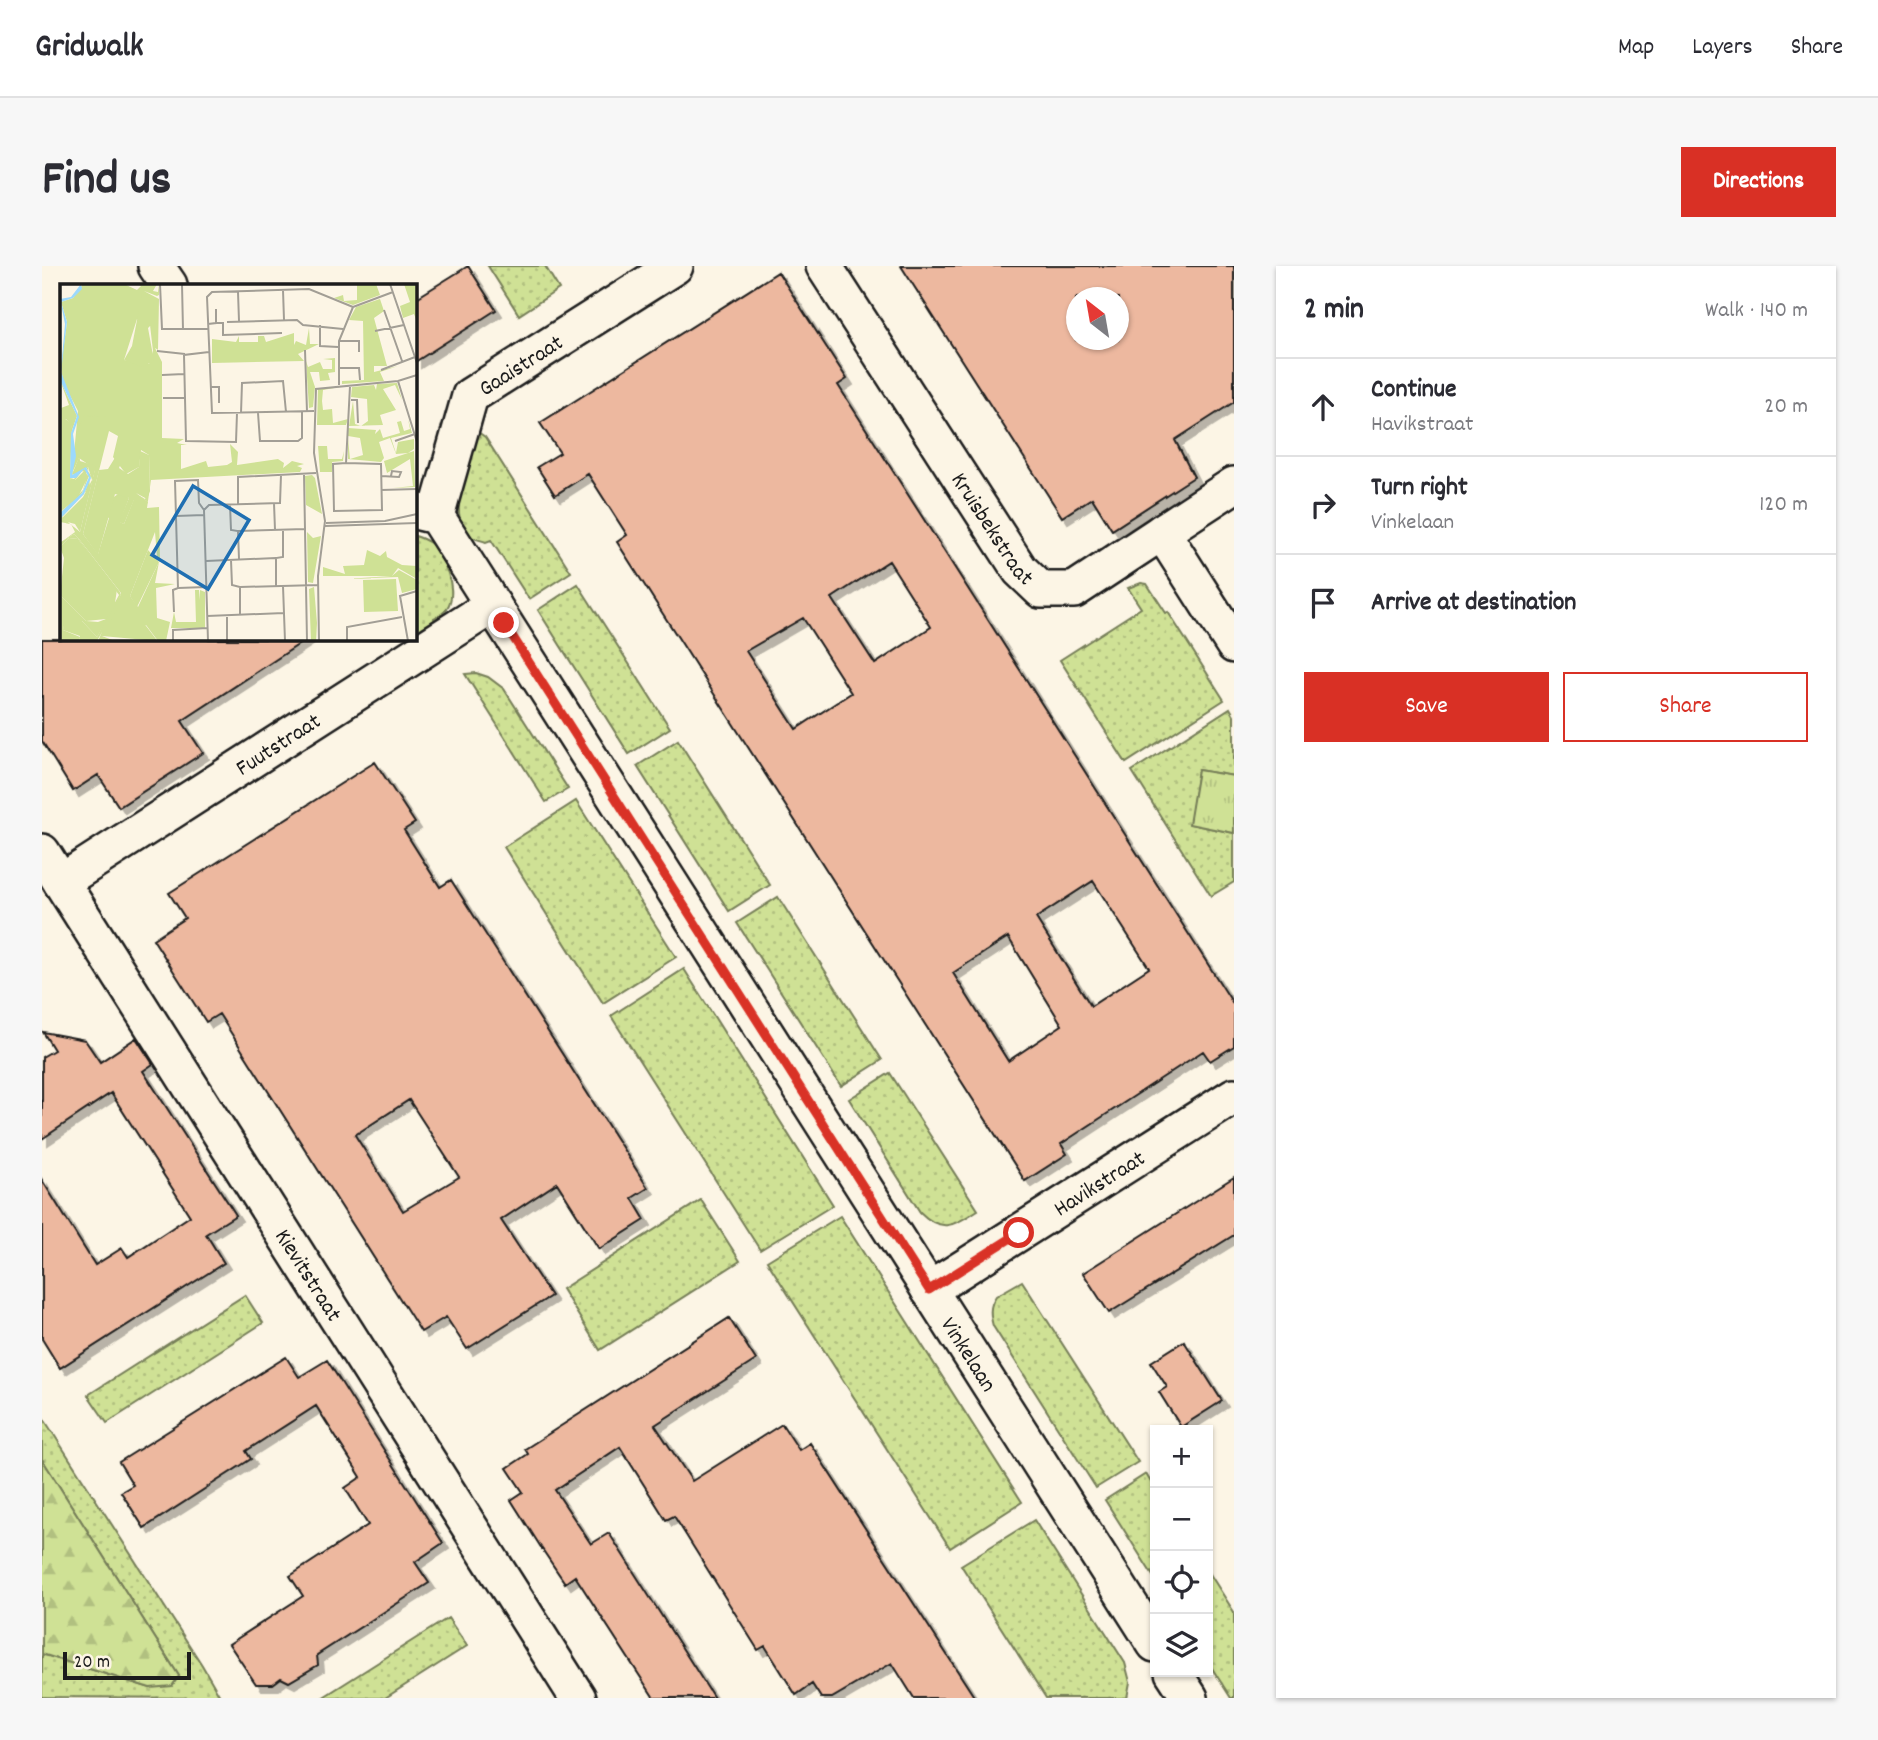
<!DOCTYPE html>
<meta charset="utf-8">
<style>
body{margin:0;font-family:Dekko,sans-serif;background:#f7f7f7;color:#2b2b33}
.controls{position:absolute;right:21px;bottom:21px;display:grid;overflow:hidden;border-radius:0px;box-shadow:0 2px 5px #0004}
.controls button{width:63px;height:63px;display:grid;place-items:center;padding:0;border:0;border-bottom:2px solid #e1e1e2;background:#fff;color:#2b2b33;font:35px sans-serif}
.compass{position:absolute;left:1024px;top:21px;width:63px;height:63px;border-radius:50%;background:#fff;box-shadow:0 2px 5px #0004;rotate:329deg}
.scale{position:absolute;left:21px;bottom:18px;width:128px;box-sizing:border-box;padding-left:7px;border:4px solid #1c1c1c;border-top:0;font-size:19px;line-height:24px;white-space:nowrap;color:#1c1c1c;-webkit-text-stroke:5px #fcf5e5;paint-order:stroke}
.stop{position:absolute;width:21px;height:21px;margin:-16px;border:5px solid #d93025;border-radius:50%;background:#fff}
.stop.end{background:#d93025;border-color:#fff;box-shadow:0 2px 7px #0008}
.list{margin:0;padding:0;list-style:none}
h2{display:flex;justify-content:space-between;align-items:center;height:91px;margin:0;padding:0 28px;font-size:30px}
h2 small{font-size:23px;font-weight:400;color:#7c7c81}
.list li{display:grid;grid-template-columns:46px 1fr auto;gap:21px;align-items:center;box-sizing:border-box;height:98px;padding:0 28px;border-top:2px solid #e1e1e2}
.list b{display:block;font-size:26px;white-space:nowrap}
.list p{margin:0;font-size:23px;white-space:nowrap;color:#7c7c81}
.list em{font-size:23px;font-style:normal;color:#7c7c81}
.actions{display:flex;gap:14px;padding:21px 28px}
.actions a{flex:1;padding:16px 0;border:2px solid #d93025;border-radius:0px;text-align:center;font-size:24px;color:#d93025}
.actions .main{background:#d93025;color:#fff}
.icon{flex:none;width:38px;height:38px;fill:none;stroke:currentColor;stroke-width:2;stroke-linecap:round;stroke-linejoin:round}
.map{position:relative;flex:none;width:1192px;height:1432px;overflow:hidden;border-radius:0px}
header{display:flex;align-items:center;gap:42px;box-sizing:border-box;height:98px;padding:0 35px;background:#fff;border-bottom:2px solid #e1e1e2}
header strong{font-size:33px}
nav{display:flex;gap:38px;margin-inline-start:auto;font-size:24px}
.intro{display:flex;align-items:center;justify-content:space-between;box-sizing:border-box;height:168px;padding:0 42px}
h1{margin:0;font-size:49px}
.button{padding:18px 32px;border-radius:0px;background:#d93025;color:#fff;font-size:24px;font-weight:700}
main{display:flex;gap:42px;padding:0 42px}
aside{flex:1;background:#fff;border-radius:0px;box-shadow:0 2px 5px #0004}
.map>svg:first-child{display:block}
.grass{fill:url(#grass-dots);stroke:#767e58;stroke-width:2}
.forest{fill:url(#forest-firs);stroke:#767e58;stroke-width:2}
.park{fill:url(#park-tufts);stroke:#767e58;stroke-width:2}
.building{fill:#edb89f;stroke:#1c1c1c;stroke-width:2;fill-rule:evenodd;filter:url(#shadow)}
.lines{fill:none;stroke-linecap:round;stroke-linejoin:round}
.minor-casing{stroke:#1c1c1c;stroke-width:40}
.minor{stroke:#fcf5e5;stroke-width:35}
.route{stroke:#d93025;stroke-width:9}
.labels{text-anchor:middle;stroke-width:5;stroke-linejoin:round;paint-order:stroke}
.street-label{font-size:23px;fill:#1c1c1c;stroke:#fcf5e5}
.inset-road{fill:none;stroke:#a29e95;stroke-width:2}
.view{fill:#1f6fb2;fill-opacity:0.15;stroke:#1f6fb2;stroke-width:3.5}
.inset-edge{fill:none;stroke:#1c1c1c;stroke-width:3.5}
</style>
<header>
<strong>Gridwalk</strong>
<nav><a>Map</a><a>Layers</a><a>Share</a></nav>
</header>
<div class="intro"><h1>Find us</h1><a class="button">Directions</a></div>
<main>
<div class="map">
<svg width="1192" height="1432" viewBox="0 0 1192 1432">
<defs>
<pattern id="grass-dots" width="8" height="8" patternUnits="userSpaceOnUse" patternTransform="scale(1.75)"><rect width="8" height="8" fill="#cfe195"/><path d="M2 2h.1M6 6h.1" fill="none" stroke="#b1c080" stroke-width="1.8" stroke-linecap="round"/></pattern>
<pattern id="forest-firs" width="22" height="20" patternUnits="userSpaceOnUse" patternTransform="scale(1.75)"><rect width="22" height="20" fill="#cfe195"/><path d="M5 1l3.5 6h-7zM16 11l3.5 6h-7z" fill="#b1c080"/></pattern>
<pattern id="park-tufts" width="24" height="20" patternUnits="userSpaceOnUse" patternTransform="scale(1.75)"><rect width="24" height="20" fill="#cfe195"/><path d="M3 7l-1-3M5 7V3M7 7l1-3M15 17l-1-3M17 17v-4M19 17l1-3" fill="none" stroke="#b1c080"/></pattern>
<filter id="shadow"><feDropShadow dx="6" dy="6" stdDeviation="0" flood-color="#0004"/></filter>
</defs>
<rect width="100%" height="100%" fill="#fcf5e5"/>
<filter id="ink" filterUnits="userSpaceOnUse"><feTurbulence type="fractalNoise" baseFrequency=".0143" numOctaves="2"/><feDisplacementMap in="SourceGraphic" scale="14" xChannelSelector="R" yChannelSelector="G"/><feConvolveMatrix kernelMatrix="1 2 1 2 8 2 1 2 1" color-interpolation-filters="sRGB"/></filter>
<g filter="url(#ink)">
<!-- grass -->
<path class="grass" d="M446 0H503L517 23 477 49Z
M433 164 443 171 529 306 487 333 449 274 444 276C439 274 432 273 428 270 402 252 429 190 433 164Z
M373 270C385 274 392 278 400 288L398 290C409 309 419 342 392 352V354L373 366Z
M1099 317 1105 318 1124 347 1126 346 1182 434 1084 497 1018 394 1099 342 1086 322Z
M536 318 628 462 587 488 496 344Z
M434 407 446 411 462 423 526 523 504 536 423 408Z
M1188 442 1192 449V510L1156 504 1148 558 1192 567V616L1169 630 1090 505Z
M636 474 728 619 687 645 595 500Z
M534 535 634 691 561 737 462 581Z
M736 631 840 794 799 820 695 657Z
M642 703 791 939 718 984 569 750Z
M848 807 936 944C913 958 901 969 878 946L807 833Z
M659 934 698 995 558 1084 520 1023Z
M798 950 980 1236 908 1282 725 995Z
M980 1015 1096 1196 1054 1222 951 1060C948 1049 947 1040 954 1030Z
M203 1029 221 1057 65 1157 46 1129Z
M0 1150 160 1399 179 1432 0 1431V1388L108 1422 137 1410 0 1193Z
M1104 1208 1113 1223V1313L1063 1234Z
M992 1254 1083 1397 1088 1416 1085 1432H1004L919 1299Z
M1166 1305 1192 1346V1432H1189L1166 1396Z
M406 1352 425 1380 343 1432H280Z"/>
<!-- forest -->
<path class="forest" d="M0 1193 137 1410 130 1420 108 1422 0 1388Z"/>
<!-- park -->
<path class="park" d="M1156 504 1192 510V567L1147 558Z"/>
<!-- building -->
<path class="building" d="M426 0 454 44 373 96V33Z
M859 0H1192V136L1133 174 1152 211 1070 264 1050 232 1020 251ZM1034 32H1076V74H1034Z
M736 6 805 113 796 119 1192 739V780L1168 795 1161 785 1019 878 1025 888 983 915 575 276 585 269 546 208 513 229 495 201 518 187 498 157ZM847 295 889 361 833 398 790 332ZM761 352 809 427 754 463 704 385ZM1051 615 1107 702 1049 740 994 652ZM966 671 1020 759 966 795 911 707Z
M0 373H265L140 455 161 487 77 541 56 509 31 525 0 475Z
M333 496 373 557 362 564 398 621 409 614 606 922 590 932 603 954 557 983 515 917 459 954 509 1030 425 1083 404 1051 379 1066 177 748 164 756 111 673 143 652 127 627ZM367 834 417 911 361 945 313 869Z
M1 766 43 774 58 796 94 772 111 798 101 805 194 949 164 968 182 997 18 1102 0 1073V914L53 999 80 982 86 991 148 950 69 827 0 873V791L12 784Z
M1192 911V969L1067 1047 1041 1007Z
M687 1052 714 1094 613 1159 650 1215 740 1158 757 1184 768 1177 933 1432H872L850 1397 790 1432H779L770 1418 754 1429 723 1380 716 1384 632 1250 624 1254 578 1181 513 1224 549 1278 567 1267 672 1432H612L533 1310 523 1317 500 1283 469 1234 481 1226 465 1202 486 1188 483 1183Z
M1142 1075 1180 1135 1139 1161 1117 1126 1125 1121 1109 1096Z
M244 1091 257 1111 285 1094 401 1277 373 1296 387 1317 275 1389 276 1399 247 1416 239 1412 231 1418H214L187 1378 261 1330 248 1310 326 1259 303 1222 319 1211 274 1140 204 1185 209 1193 102 1262 79 1226 91 1219 77 1196Z"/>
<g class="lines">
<defs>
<g id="minor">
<path d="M114 0 127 19"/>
<path id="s1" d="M782 0 978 304 999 324H1032L1120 266 1192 379"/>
<path id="s2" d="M373 245 394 250 1113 1378"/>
<path id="s3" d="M394 250 428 130 633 0"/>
<path d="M1120 266 1192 219"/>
<path id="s4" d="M0 586 536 1432"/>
<path id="s5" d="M19 616 451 339"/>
<path id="s6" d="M887 1024 1192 830"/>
<path d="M1131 1406 1148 1432"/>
</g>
</defs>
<!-- minor casing -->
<use href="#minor" class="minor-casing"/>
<!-- minor -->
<use href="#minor" class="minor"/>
</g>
</g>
<g class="lines" filter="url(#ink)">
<!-- route -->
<path class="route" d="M462 357 887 1024 977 967"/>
</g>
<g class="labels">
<!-- street labels -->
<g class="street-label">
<text dy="8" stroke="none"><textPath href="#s3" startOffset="184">Gaaistraat</textPath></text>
<text dy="8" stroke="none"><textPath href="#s1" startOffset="312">Kruisbekstraat</textPath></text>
<text dy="8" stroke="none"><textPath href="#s5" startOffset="257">Fuutstraat</textPath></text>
<text dy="8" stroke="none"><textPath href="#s6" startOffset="201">Havikstraat</textPath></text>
<text dy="8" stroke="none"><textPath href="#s4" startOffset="500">Kievitstraat</textPath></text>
<text dy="8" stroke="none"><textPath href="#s2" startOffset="1015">Vinkelaan</textPath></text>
</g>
</g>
<!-- overview -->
<g transform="translate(18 18)">
<rect width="357" height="357" fill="#fcf5e5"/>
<path d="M23 0H64L77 6 81 2 77 0H97L93 7 83 5 98 8 99 0V11L97 12 84 7 99 15 98 66 95 64 102 78V154L124 155 117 159 127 161H121V185L146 177 148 183 167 181 172 178 170 160 178 168 177 181 218 175 224 179 223 184 232 177 244 180 237 182 242 184 240 188 91 196 87 224 99 223 100 278 91 270 97 273 95 248 70 312 78 323 99 278 95 299 115 300 96 304 97 334 110 338 106 357H98L86 341 42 352 55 357H38L42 348 37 357H19L20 352 3 346 4 337 21 336 37 353 46 335 26 337 0 311 4 274 0 263 9 254 18 255 57 305 55 319 61 311V309L19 255 14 250 0 259 15 248 11 240 0 238 1 232 24 210 31 192 26 183 12 191 18 127 3 98 1 82 7 38 1 18 13 14ZM77 35 90 41 93 67 89 80 64 76ZM49 147 58 152 53 173 66 190 79 183 81 166 89 171 90 207 85 215 60 201 61 208 51 215 45 232 49 234 38 270 23 250ZM19 174 35 185 20 248 2 233 30 203 28 183 16 191 13 187ZM72 207 88 218 74 215 64 240 60 238 69 214 62 209ZM297 0H316L320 11 293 21 274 14 283 11 284 17 297 16ZM344 0 357 1V38L354 30 343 34 340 22 350 18ZM320 15 324 27 314 34 327 82H314V88L338 82 320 88 324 97 282 100V97L304 96 303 37 289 36 296 23ZM249 44 250 60H259L238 70 244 77 152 79V55L176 58 179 52V58H198V52H204L206 58 234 49V61L236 57 246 61ZM275 74V88L268 89 270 96 260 97 259 88H250L255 103 253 123 249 124 246 77 248 83 260 78 263 85H272V76L263 75ZM0 96 17 132 11 149 14 172 10 194 14 195 21 187 24 185 28 187 29 192 22 209 13 219 0 229 23 206 28 189 22 187 15 196H11L9 193 13 171 9 150 12 142 6 135H0V120L1 124 9 121ZM337 99 342 116 335 101 323 105 336 126 320 131 323 141 289 142 293 117 295 140 301 142 308 137 307 115 291 113 292 103 314 101 316 106 317 100ZM286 102 263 106 262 117 263 126 272 125 273 139 288 135 286 141H257L258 105ZM348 135 352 149 331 154 336 169 338 158 354 155V165L348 169 336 170 330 154 319 158 324 174 321 178 288 175V154L290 175 303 171 300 154 288 152V144L316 146 315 150 320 145 323 154 340 149 337 138 341 137 344 147 350 145ZM258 162H267L268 175H282L284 167 283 177 272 178V188H260ZM354 167 355 203 333 204 353 202 350 175 327 189 324 177ZM252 191 255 194 262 230 246 221 245 192ZM247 248 253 254 261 252 253 299 248 298ZM307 266 320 272 326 267 327 273 342 281 357 282V295L338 284 332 292 339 286 357 296V305L342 309 338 293 286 295 331 292H263V283L285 290 283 282 304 281ZM336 295 338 327 304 328 303 296ZM254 303 257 339 256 357H251L249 305ZM135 306H139V316L140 306 145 308V344H111L114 328 116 338H136Z" fill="#cfe195" fill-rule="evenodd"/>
<path d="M82 10 93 15 95 37 88 44 94 77 82 83 64 76 72 62ZM24 131 46 133 27 132 18 147 20 177 36 182 20 248 15 240 0 236 23 213 32 196 28 183 15 192 13 188 19 173 16 150ZM4 134 12 140 10 195 15 196 25 186 28 193 18 213 0 228V135ZM80 167 89 171 90 207 87 215 76 209 88 218 86 222 74 216 64 240 59 238 69 214 55 210 38 271 23 250 39 186 48 185 56 172 62 177 59 184 68 190 79 183ZM14 250 19 255 60 308 61 311 37 353 22 337H5L3 346 20 353 19 357H0V311L26 337 38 338 46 335 59 311 18 255 9 254 0 263 1 258ZM88 266 99 278 77 323 70 312ZM64 313 96 355 97 357 42 352Z" fill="#cfe195"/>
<path d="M21 0 22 5 13 14 1 18 7 38 1 88 19 133 13 150 16 172 12 191 26 183 31 194 24 210 0 235V229L22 209 29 193 24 185 16 194H10L11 149 17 132 0 96 5 40 0 15 11 13Z" fill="#9cd9fd"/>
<path class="inset-road" d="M100 0 102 45H148M122 0 123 46M330 0 357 79M223 6 224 36M178 8 179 37M293 23 333 8M324 26 342 77M167 38 237 36 243 41 283 45M156 39H163V51L222 49M148 40 156 39V25M260 41V62L278 63M315 47 344 41M279 57H299V68M245 66 247 128M97 67 125 70M149 68 124 71 126 157 176 158 177 129M278 84H299L300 96M321 86 355 73M102 91 124 90M338 97 357 158M279 101V57L293 23M150 103H159V119M103 114H125M291 116H297L298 139M254 127 152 129 147 13 152 8 249 5 293 23M181 129 182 99 223 97 226 128M198 129 200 157H238L242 154V128M335 157 355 150M286 179 321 180 322 226 274 227 273 180ZM286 179 290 102M244 190 247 357M321 192 339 193 341 188 332 187 331 192M321 206 357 205M214 219 215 246M178 220V193L256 189M170 221 171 246 178 247 179 275M144 226 149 221 220 219 221 191M116 232 144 231M266 239 325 237 357 230M265 242 357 239M178 247 245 245M171 276 172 301 180 303V331M146 277 216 274M216 302V274L223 273V246M223 302 225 357M180 303 258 301M118 304 146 303M114 328 113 306 118 304 115 197 138 196 139 219 144 226 148 357M167 331V357M147 332 224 329M113 357V346L147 344M259 357 258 292 265 237 254 169 256 105 338 97 357 91M287 357V343L342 333M348 357 340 312 357 307"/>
<path class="view" d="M133 202 189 236 148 305 92 271Z"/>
<rect width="357" height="357" class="inset-edge"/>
</g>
</svg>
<div class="controls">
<button>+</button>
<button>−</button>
<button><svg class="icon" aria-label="locate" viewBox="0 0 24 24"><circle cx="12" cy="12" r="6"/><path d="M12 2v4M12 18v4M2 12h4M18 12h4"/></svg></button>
<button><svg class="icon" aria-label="layers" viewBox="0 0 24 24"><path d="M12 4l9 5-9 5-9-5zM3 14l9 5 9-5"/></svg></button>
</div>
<svg class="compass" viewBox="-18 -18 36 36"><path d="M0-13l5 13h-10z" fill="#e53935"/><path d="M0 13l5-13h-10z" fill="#7c7c81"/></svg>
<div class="scale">20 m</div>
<div class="stop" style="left:977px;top:967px"></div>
<div class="stop end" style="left:462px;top:357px"></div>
</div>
<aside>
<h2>2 min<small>Walk · 140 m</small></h2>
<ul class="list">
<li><svg class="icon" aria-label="ahead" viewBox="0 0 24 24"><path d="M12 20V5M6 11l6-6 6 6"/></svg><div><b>Continue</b><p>Havikstraat</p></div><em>20 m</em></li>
<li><svg class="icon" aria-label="right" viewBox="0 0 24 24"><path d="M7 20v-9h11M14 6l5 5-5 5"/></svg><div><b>Turn right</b><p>Vinkelaan</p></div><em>120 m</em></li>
<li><svg class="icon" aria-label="arrive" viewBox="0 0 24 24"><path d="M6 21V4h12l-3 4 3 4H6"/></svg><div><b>Arrive at destination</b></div></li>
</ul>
<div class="actions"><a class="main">Save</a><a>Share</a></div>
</aside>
</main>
